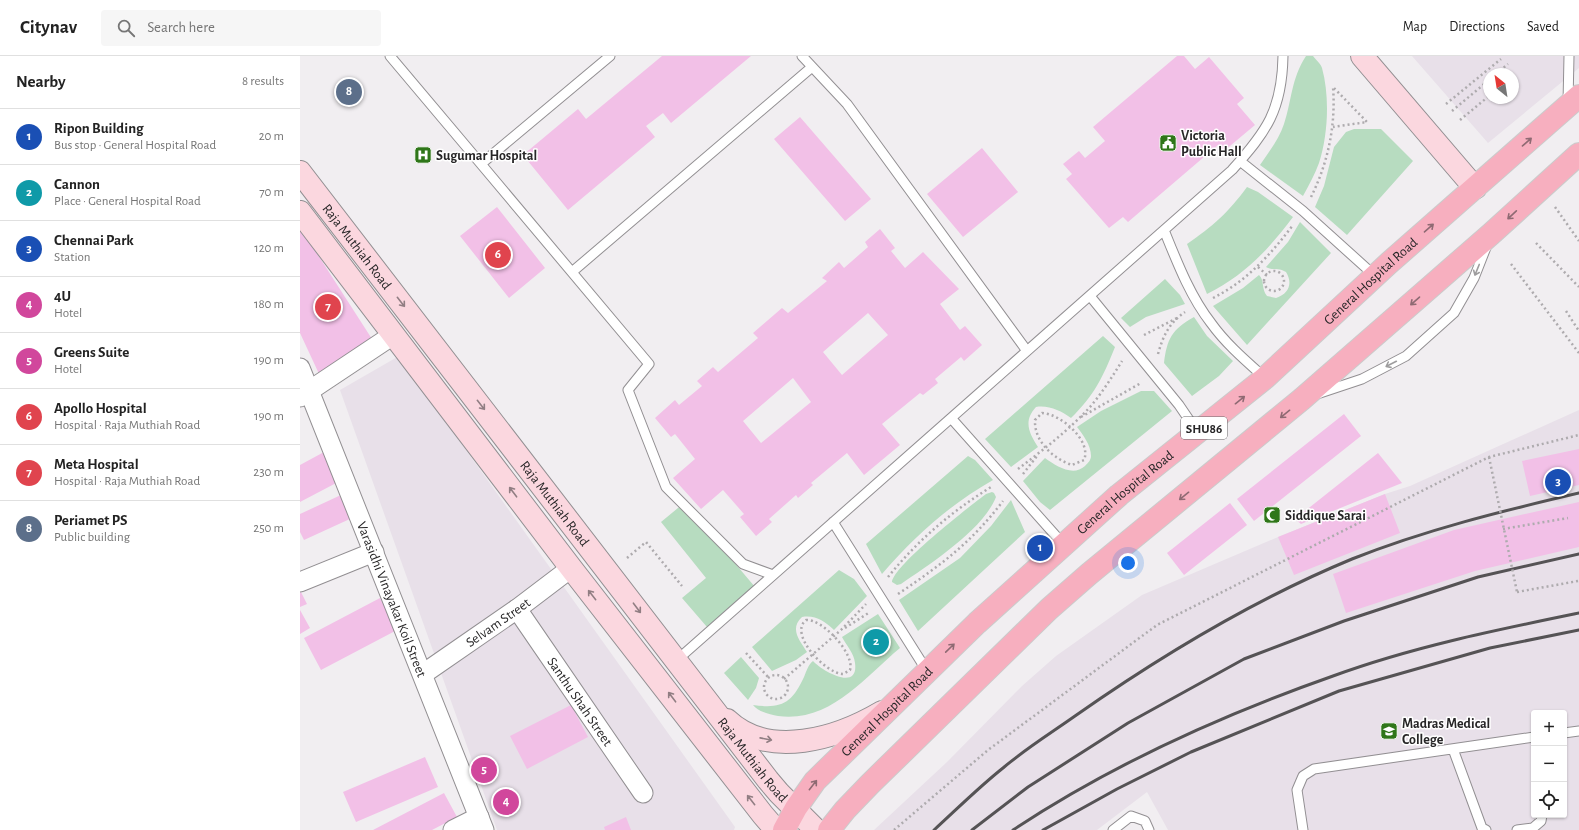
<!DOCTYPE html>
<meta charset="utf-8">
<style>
body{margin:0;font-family:"Alegreya Sans",sans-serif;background:#f6f6f6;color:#222}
.controls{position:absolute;right:12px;bottom:12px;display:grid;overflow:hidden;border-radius:4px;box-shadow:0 1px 3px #0004}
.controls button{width:36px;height:36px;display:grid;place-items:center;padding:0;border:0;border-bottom:1px solid #e0e0e0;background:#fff;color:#222;font:20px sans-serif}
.compass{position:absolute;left:1183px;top:12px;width:36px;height:36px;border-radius:50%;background:#fff;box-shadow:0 1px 3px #0004;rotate:330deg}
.you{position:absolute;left:828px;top:507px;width:14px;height:14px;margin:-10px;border:3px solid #fff;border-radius:50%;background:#1a73e8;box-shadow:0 0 0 6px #1a73e833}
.badge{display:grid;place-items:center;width:26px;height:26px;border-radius:50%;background:#2f7619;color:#fff;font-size:13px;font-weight:700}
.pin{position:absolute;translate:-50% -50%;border:2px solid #fff;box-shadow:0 1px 4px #0006}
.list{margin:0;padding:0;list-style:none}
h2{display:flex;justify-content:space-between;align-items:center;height:52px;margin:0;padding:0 16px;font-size:17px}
h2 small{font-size:13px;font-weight:400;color:#767676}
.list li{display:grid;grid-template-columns:26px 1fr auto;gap:12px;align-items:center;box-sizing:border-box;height:56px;padding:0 16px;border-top:1px solid #e0e0e0}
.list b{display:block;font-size:15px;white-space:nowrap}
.list p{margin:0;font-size:13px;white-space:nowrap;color:#767676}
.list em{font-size:13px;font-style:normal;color:#767676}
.icon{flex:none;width:22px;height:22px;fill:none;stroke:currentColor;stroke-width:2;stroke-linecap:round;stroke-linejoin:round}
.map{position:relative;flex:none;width:1279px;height:774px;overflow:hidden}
header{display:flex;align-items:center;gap:24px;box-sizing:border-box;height:56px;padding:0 20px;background:#fff;border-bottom:1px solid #e0e0e0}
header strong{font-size:19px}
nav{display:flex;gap:22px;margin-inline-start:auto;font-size:14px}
.search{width:280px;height:36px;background:#f6f6f6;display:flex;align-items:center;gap:10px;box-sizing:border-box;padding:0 14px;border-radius:4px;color:#767676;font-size:15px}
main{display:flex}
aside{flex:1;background:#fff}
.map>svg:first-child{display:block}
.built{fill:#e8e0e9;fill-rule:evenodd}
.green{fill:#b7dcc0}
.building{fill:#f2c0e7;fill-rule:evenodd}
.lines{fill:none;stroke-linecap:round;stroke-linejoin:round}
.lane-casing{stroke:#928f92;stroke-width:11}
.street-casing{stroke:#928f92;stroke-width:21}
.secondary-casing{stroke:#928f92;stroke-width:24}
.primary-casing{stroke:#cbcbcb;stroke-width:24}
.path{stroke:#aeabae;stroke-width:2.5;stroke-dasharray:2 3;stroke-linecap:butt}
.lane{stroke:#fff;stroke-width:9}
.street{stroke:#fff;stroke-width:19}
.secondary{stroke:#fbd7df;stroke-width:22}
.primary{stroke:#f7afbf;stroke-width:22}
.rail{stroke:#555355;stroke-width:3}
.path-bridge{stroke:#aeabae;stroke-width:2.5;stroke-dasharray:2 3;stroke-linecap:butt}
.oneway{stroke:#8f6a73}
.oneway2{stroke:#9e9d9e}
.oneway3{stroke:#917e83}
.labels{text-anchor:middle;stroke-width:3;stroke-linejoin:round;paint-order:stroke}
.shield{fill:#fff;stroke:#686768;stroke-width:1}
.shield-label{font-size:13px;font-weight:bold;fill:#272627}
.poi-label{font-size:14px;font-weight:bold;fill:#272627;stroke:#fff;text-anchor:start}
.street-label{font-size:14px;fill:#272627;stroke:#fff}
</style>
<header>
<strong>Citynav</strong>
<div class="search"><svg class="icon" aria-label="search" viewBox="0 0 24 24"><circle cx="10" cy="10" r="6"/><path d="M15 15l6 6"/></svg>Search here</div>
<nav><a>Map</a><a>Directions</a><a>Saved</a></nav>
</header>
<main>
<aside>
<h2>Nearby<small>8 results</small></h2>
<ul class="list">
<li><span class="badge" style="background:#1a4fb4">1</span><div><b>Ripon Building</b><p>Bus stop · General Hospital Road</p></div><em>20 m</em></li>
<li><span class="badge" style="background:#0f9aa8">2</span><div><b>Cannon</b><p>Place · General Hospital Road</p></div><em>70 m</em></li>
<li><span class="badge" style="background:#1a4fb4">3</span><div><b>Chennai Park</b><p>Station</p></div><em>120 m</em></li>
<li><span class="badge" style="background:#d1479c">4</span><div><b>4U</b><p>Hotel</p></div><em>180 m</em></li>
<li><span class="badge" style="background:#d1479c">5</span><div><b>Greens Suite</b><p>Hotel</p></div><em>190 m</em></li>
<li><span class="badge" style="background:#e0444e">6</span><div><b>Apollo Hospital</b><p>Hospital · Raja Muthiah Road</p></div><em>190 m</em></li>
<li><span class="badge" style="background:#e0444e">7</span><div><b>Meta Hospital</b><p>Hospital · Raja Muthiah Road</p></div><em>230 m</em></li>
<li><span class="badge" style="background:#5c6f8a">8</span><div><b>Periamet PS</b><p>Public building</p></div><em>250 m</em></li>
</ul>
</aside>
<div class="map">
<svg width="1279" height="774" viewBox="0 0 1279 774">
<rect width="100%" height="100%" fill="#f1eef1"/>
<!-- built -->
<path class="built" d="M1112 0H1279V12L1188 87ZM1189 18H1213V42H1189Z
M99 300 435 771 434 774H197L40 334Z
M1279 354V774H868L847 736 797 774H574L647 706 722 630 756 600 842 539 978 481 1085 438 1110 430ZM1234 657H1264V759H1234Z"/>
<!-- green -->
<path class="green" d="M1006 0H1013C1016 4 1021 8 1022 12 1030 41 1028 79 1019 107 1015 118 1009 129 1003 140L960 109C969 96 979 83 984 68 992 44 991 23 1006 0Z
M1054 73H1081L1113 105 1047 179 1015 151 1024 130 1034 91 1046 76Z
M947 131 958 136 993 161C968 194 945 219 907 238L887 188C913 170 928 157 947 131Z
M1000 166 1031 197 947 289 913 250 943 232 959 219C965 225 961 233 967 240L976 242C989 238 993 227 986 216 979 211 972 215 966 211L988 186Z
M865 223 880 239 885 248 846 261 830 271 821 262Z
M894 261 907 280 933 305 919 320 892 340 864 307C867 283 872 273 894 261Z
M803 280 815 291C803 321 794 340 771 362 761 355 749 349 736 351 723 365 729 377 738 391L711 411 685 383Z
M841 335H854L872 355 750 454 740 446 723 425 745 402C756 410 773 421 785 410 788 407 791 404 791 400 791 389 783 379 777 371L801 355Z
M668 400 675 404 693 424C648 450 616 479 582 518L566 488Z
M692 436 694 437 696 441C683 474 630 508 601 528L597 529 592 526C594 509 670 450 686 438Z
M711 444 725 476 618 575 599 544 660 502 691 470Z
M384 447 455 531 407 571 382 542 406 522 361 466Z
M539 514 554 523 567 540 534 574C524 565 516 559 502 561 489 573 500 585 507 596L496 604 472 615 452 591Z
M578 558 600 592C564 622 530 667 478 660 470 658 458 656 453 649 482 653 492 647 504 621 507 614 508 609 513 605 522 615 559 636 555 607 554 597 546 589 542 581Z
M441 601 459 622 456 632 448 644 424 617Z"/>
<!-- building -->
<path class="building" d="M362 0H451L371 67 363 57 346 70 355 81 268 154 223 99 278 53 286 63Z
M877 0H884L895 13 909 1 944 42 937 48 955 69 924 95 918 89 828 166 823 161 809 172 766 123 772 118 763 108 779 95 785 102 805 85 793 71Z
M500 61 571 143 545 165 474 83Z
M682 92 718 136 663 181 627 138Z
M197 151 245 212 209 242 160 180Z
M0 171 72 283 20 320 0 277Z
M580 173 595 192 591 195 605 212 623 196 659 233 640 248 660 274 665 270 682 289 664 305 661 301 635 323 638 327 623 339 620 337 582 368 600 389 564 419 547 397 511 427 513 429 498 442 496 439 469 463 472 466 456 480 440 461 444 458 423 434 401 453 373 422 395 403 375 378 371 381 355 362 375 344 379 349 402 330 397 325 413 311 418 316 458 282 453 277 482 252 488 257 527 225 522 222 539 206 544 212 568 191 565 186ZM568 257 588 279 542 319 523 296ZM493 322 511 346 461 387 443 365Z
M1044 358 1061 380 954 465 937 443Z
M1279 393V429L1230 440 1222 405Z
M24 396 40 425 0 446V409Z
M1078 397 1102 427 1001 468 995 463Z
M1085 438 1100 477 994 519 978 481Z
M41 439 52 462 4 484 0 476V458Z
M1279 446V491L1175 515 1046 557 1033 518 1154 474Z
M930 447 947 469 884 519 867 497Z
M1 536 7 548 0 551V537Z
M80 542 97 574 21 614 4 582Z
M0 554 10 572 0 578Z
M271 649 288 681 227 713 210 680Z
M125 701 138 731 56 766 43 736Z
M144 737 157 761 132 774H73Z
M326 761 331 774H305L304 771Z"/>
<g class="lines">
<defs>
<path id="lane" d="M90 0 181 108
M310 0 181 108 349 308 328 334 366 431 443 508 473 519
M502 0 547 48 727 295
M1268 47 1269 0
M940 105 1003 155 1075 220
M864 174C877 206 890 240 911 267 926 288 946 305 965 322
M272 216 512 11
M790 240 879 349 898 377
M1017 338 1062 323 1106 300 1154 257 1174 222 1187 189
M651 362 764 489
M533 466 627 615
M377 604 932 114C967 75 982 54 983 0
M1264 677 1279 675
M1153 693 1182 772 1186 774
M813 774 831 760 845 765 849 774
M1003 774 997 734 1003 720 1014 713 1234 681
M1217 774 1233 772 1241 765 1242 759"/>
<g id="street">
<path id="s1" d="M0 312 184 774"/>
<path d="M0 341 93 279"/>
<path d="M0 526 74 496"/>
<path id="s2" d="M217 553 343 737"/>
<path id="s3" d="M123 618 217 553 271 512"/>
<path d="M153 774 179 761"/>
</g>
<g id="secondary">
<path d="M1062 0 1175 132"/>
<path id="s4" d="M0 116 468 724 479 737 516 774"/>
<path d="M0 156 271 512 463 759 476 774"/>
<path d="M427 664C469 704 538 682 582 656"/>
</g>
<g id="primary">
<path id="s5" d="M484 774 496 752 515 725 677 567 819 439 965 322 1089 207 1279 40"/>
<path d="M529 774 545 754 570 728 749 553 789 518 1002 343 1191 178 1279 98"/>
</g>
</defs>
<!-- lane casing -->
<use href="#lane" class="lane-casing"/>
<!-- street casing -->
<use href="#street" class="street-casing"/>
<!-- secondary casing -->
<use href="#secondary" class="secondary-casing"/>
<!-- primary casing -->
<use href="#primary" class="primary-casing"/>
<!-- path -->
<path class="path" d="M1196 18 1208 8
M1213 19 1214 18
M1146 48 1201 3
M1152 55 1189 24
M1160 64 1189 40
M1011 141C1028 107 1036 69 1033 31L1067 66 1033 71
M1255 151 1279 185
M1236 187 1279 231
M1211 208 1279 297
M958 211 967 219
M964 225a10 10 0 1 1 20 0a10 10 0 1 1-20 0Z
M913 242C947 225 971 198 993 169
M1266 255 1279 275
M844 279 877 262
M858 298C863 280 869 267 885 256
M742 357C761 358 792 385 784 404L772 409C754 403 734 386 735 364Z
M781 361 841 327
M718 413C743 394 769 374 790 351 802 337 812 321 822 305
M723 418 737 400
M1203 473 1268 462
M327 502 346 486 382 530
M588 521C618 484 651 456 691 431
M1217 536 1278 525
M598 538C641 509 671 487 703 445
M506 564C523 563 555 598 550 614L543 618C526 618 488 578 506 564Z
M545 572 570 556
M446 597 469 622
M464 631a12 12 0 1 1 24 0a12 12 0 1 1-24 0Z
M484 623 541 574 566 548
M594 774 688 694 857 569 1189 401 1279 379"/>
<!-- lane -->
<use href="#lane" class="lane"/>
<!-- street -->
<use href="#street" class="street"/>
<!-- secondary -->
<use href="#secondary" class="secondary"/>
<!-- primary -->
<use href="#primary" class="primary"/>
<!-- rail -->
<path class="rail" d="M634 774C657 753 679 731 703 712 725 693 751 677 775 660 862 599 953 544 1052 503 1125 474 1202 455 1279 437
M672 774 728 731 828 667 944 603 1044 565 1178 521 1279 498
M713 774C811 709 922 659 1033 620 1112 591 1196 574 1279 557
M743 774 817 733 891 696 1039 635 1190 592 1279 574"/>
<!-- path-bridge -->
<path class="path-bridge" d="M1189 401 1217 536"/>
</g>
<!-- one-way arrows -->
<defs><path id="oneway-shaft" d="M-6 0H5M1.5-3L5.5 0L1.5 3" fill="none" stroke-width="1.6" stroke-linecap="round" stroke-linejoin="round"/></defs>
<g class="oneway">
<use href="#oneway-shaft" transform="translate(1227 86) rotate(-41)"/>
<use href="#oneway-shaft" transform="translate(1212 159) rotate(137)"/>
<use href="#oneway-shaft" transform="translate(1129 172) rotate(-41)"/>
<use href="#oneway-shaft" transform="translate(1115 245) rotate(139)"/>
<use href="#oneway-shaft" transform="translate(940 344) rotate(-39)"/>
<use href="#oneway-shaft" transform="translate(985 358) rotate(141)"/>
<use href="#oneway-shaft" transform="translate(884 440) rotate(141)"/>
<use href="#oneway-shaft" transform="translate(650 592) rotate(-44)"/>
<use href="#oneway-shaft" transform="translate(513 729) rotate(-52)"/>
</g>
<g class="oneway2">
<use href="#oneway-shaft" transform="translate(1177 214) rotate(112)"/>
<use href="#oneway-shaft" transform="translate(1091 308) rotate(153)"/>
</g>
<g class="oneway3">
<use href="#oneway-shaft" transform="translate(101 246) rotate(52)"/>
<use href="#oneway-shaft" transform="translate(181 349) rotate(52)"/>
<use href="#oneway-shaft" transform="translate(213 436) rotate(-127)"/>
<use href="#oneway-shaft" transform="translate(292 539) rotate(-128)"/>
<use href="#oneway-shaft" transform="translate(337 552) rotate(53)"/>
<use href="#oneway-shaft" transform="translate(372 641) rotate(-127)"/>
<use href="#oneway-shaft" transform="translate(466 683) rotate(11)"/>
<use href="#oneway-shaft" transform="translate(451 744) rotate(-128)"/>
</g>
<!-- icons -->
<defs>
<symbol id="civic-square" viewBox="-11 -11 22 22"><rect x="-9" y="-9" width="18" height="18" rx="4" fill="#2f7619" stroke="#fff"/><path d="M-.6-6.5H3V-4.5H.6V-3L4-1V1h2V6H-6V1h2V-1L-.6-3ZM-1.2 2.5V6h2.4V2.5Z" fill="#fff"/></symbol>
<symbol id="hospital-square" viewBox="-11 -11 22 22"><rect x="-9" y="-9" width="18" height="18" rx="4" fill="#2f7619" stroke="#fff"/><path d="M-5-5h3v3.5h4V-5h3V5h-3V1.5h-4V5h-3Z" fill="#fff"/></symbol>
<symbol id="mosque-square" viewBox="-11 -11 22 22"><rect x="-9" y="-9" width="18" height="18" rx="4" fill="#2f7619" stroke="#fff"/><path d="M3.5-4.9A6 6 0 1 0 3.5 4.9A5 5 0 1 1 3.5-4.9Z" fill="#fff"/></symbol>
<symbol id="university-square" viewBox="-11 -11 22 22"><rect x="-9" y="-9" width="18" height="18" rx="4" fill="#2f7619" stroke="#fff"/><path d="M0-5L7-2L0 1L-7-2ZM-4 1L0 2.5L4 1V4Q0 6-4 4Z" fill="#fff"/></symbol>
</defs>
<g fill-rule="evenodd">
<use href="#civic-square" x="858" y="77" width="20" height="20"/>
<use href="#hospital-square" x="113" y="89" width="20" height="20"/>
<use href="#mosque-square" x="962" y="449" width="20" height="20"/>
<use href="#university-square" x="1079" y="665" width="20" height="20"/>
</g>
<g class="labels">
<!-- shield labels -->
<rect class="shield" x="881" y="361" width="46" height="22" rx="3"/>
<g class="shield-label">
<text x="904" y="377">SHU86</text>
</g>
<!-- poi labels -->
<g class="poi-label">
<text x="881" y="84">Victoria<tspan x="881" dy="16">Public Hall</tspan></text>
<text x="136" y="104">Sugumar Hospital</text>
<text x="985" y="464">Siddique Sarai</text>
<text x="1102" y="672">Madras Medical<tspan x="1102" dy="16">College</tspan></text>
</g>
<!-- street labels -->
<g class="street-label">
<text dy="5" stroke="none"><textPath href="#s4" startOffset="94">Raja Muthiah Road</textPath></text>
<text dy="5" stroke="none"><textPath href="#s5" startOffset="806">General Hospital Road</textPath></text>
<text dy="5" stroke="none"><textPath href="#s5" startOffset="482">General Hospital Road</textPath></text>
<text dy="5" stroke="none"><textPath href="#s4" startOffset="418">Raja Muthiah Road</textPath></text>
<text dy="5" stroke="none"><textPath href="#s1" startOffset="249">Varasidhi Vinayakar Koil Street</textPath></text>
<text dy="5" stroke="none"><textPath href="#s3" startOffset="91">Selvam Street</textPath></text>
<text dy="5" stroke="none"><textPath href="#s2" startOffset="112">Santhu Shah Street</textPath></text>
<text dy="5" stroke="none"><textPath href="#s5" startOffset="158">General Hospital Road</textPath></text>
<text dy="5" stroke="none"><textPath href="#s4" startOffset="742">Raja Muthiah Road</textPath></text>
</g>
</g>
</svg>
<div class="controls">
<button>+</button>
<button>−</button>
<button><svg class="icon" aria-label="locate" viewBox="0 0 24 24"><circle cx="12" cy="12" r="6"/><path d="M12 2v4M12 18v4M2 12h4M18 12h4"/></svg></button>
</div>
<svg class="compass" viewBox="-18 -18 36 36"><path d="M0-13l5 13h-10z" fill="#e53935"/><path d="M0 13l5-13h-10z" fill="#767676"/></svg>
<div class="you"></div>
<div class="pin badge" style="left:740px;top:492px;background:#1a4fb4">1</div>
<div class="pin badge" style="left:576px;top:586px;background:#0f9aa8">2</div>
<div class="pin badge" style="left:1258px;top:426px;background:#1a4fb4">3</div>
<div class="pin badge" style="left:206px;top:746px;background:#d1479c">4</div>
<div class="pin badge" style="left:184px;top:714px;background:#d1479c">5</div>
<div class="pin badge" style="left:198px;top:199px;background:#e0444e">6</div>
<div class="pin badge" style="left:28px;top:251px;background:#e0444e">7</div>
<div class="pin badge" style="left:49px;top:36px;background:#5c6f8a">8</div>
</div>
</main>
